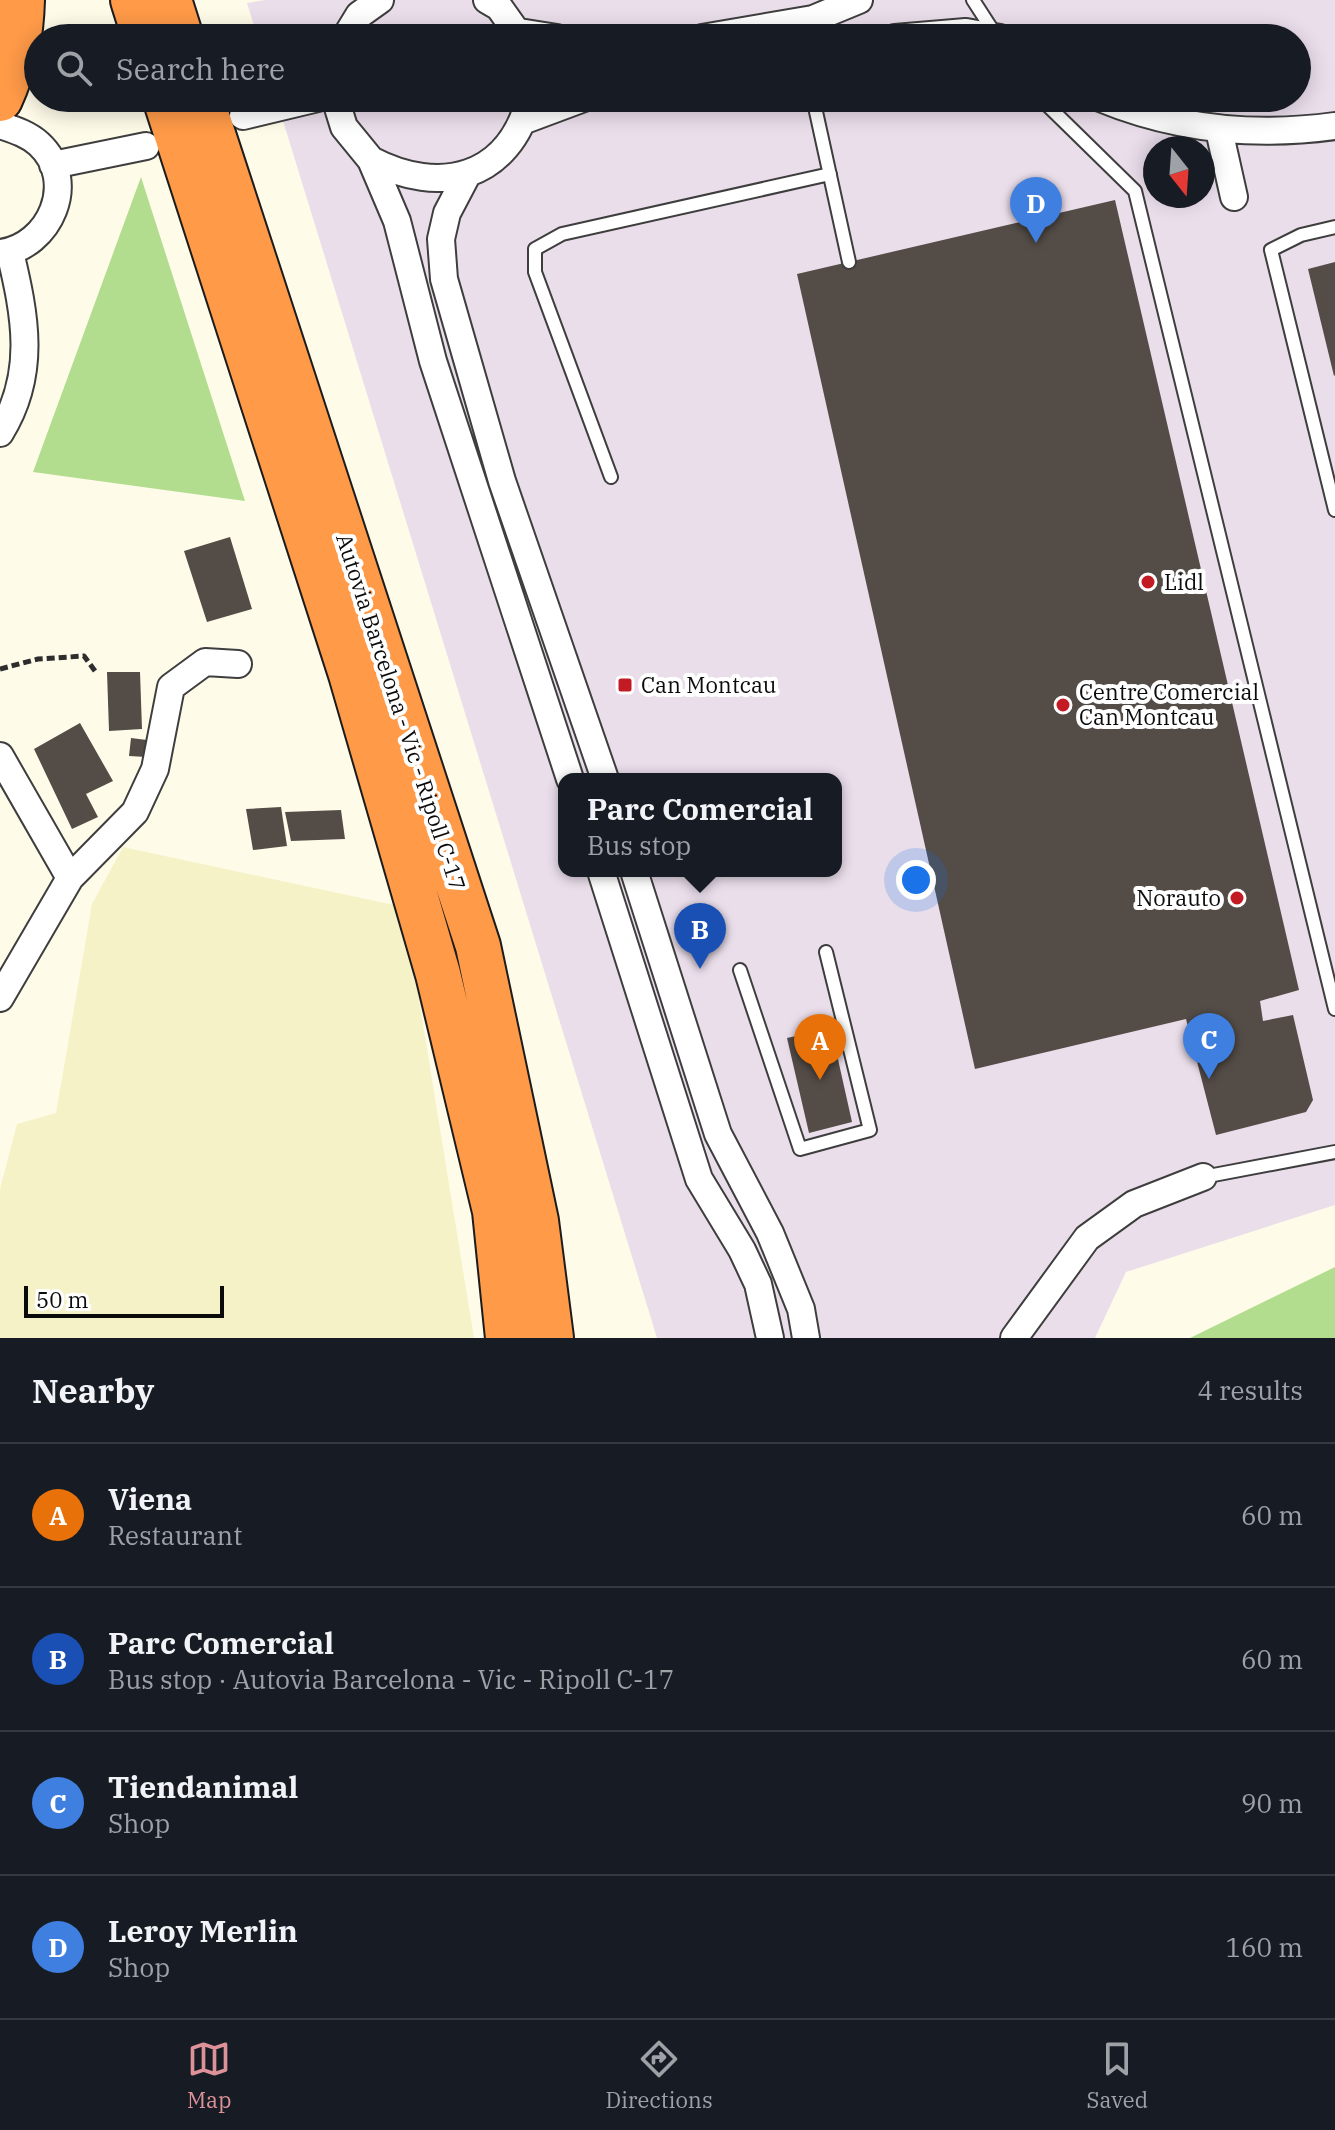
<!DOCTYPE html>
<meta charset="utf-8">
<style>
body{margin:0;font-family:"IBM Plex Serif",serif;background:#20242c;color:#f1f3f6}
.compass{position:absolute;left:1143px;top:136px;width:72px;height:72px;border-radius:50%;background:#171b24;box-shadow:0 4px 20px #0003;rotate:163deg}
.scale{position:absolute;left:24px;bottom:20px;width:200px;box-sizing:border-box;padding-left:8px;border:4px solid #0b0b0b;border-top:0;font-size:22px;line-height:28px;white-space:nowrap;color:#0b0b0b;-webkit-text-stroke:6px #fff;paint-order:stroke}
.you{position:absolute;left:916px;top:880px;width:28px;height:28px;margin:-20px;border:6px solid #fff;border-radius:50%;background:#1a73e8;box-shadow:0 0 0 12px #1a73e833}
.badge{display:grid;place-items:center;width:52px;height:52px;border-radius:50%;background:#dc9298;color:#fff;font-size:26px;font-weight:700}
.pin{position:absolute;translate:-50% -66px;filter:drop-shadow(0 2px 4px #0008)}
.pin::after{content:'';position:absolute;top:42px;width:28px;height:24px;background:inherit;clip-path:polygon(0 0,100% 0,50% 100%)}
.popup{position:absolute;left:558px;top:773px;width:284px;height:104px;box-sizing:border-box;display:grid;place-content:center;border-radius:16px;background:#171b24;filter:drop-shadow(0 2px 6px #0005);font-size:26px;white-space:nowrap;color:#9ea1a6}
.popup b{font-size:30px;color:#f1f3f6}
.popup::after{content:'';position:absolute;left:50%;top:100%;margin-left:-16px;border:16px solid transparent;border-top-color:#171b24}
.list{margin:0;padding:0;list-style:none}
h2{display:flex;justify-content:space-between;align-items:center;height:104px;margin:0;padding:0 32px;font-size:34px}
h2 small{font-size:26px;font-weight:400;color:#9ea1a6}
.list li{display:grid;grid-template-columns:52px 1fr auto;gap:24px;align-items:center;box-sizing:border-box;height:144px;padding:0 32px;border-top:2px solid #363941}
.list b{display:block;font-size:30px;white-space:nowrap}
.list p{margin:0;font-size:26px;white-space:nowrap;color:#9ea1a6}
.list em{font-size:26px;font-style:normal;color:#9ea1a6}
.icon{flex:none;width:44px;height:44px;fill:none;stroke:currentColor;stroke-width:2;stroke-linecap:round;stroke-linejoin:round}
.map{position:relative;flex:none;width:1335px;height:1338px;overflow:hidden}
.search{position:absolute;background:#171b24;box-shadow:0 4px 20px #0003;left:24px;right:24px;top:24px;height:88px;display:flex;align-items:center;gap:20px;box-sizing:border-box;padding:0 28px;border-radius:44px;color:#9ea1a6;font-size:30px}
.sheet{height:680px;background:#171b24}
nav{display:flex;justify-content:space-around;align-items:center;box-sizing:border-box;height:112px;border-top:2px solid #363941;background:#171b24;font-size:22px;color:#9ea1a6}
nav a{display:grid;justify-items:center;gap:4px}
nav .on{color:#dc9298}
.map>svg:first-child{display:block}
.industrial{fill:#eadeeb;fill-rule:evenodd}
.farmland{fill:#f6f2c8}
.forest{fill:#b2dd8f}
.building{fill:#544c47}
.lines{fill:none;stroke-linecap:round;stroke-linejoin:round}
.lane-casing{stroke:#3e3e3e;stroke-width:16}
.street-casing{stroke:#3e3e3e;stroke-width:30}
.highway-casing{stroke:#1c1c1c;stroke-width:48}
.path{stroke:#2d2d2d;stroke-width:5;stroke-dasharray:8 4;stroke-linecap:butt}
.lane{stroke:#fff;stroke-width:12}
.street{stroke:#fff;stroke-width:26}
.highway{stroke:#fe9a48;stroke-width:44}
.poi-dot{fill:#c31b24;stroke:#fff;stroke-width:3}
.labels{text-anchor:middle;stroke-width:8;stroke-linejoin:round;paint-order:stroke}
.poi-label{font-size:22px;fill:#0b0b0b;stroke:#fff;text-anchor:start}
.street-label{font-size:22px;fill:#0b0b0b;stroke:#fff}
</style>
<div class="map">
<svg width="1335" height="1338" viewBox="0 0 1335 1338">
<rect width="100%" height="100%" fill="#fffbe9"/>
<!-- industrial -->
<path class="industrial" d="M265 0H1335V1205L1126 1272 1095 1338H657L276 98H1297V38H258L247 3ZM1155 148H1203V196H1155ZM564 779H836V871H564Z"/>
<!-- farmland -->
<path class="farmland" d="M123 847 394 905 411 950 474 1338H0V1189L17 1124 56 1113 92 904Z"/>
<!-- forest -->
<path class="forest" d="M141 177 245 501 33 472Z
M1335 1267V1338H1190Z"/>
<!-- building -->
<path class="building" d="M1115 200 1299 990 1260 1001 1263 1021 1293 1015 1313 1100 1306 1112 1216 1135 1186 1019 975 1069 797 274Z
M1335 262V375L1334 376 1308 269Z
M230 537 252 609 207 622 184 551Z
M107 672H140L142 729 109 731Z
M80 723 113 781 86 794 98 817 72 829 34 749Z
M131 738 147 740 146 757 129 756Z
M281 807 287 846 253 850 246 809Z
M341 810 345 839 291 841 285 812Z
M831 1028 852 1122 809 1133 787 1038Z"/>
<g class="lines">
<defs>
<path id="lane" d="M973 0 995 34
M813 98 849 262
M1040 98 1135 191 1335 1009
M1335 227 1301 235 1271 250 1335 510
M611 477 535 272V249L562 234 830 174
M740 970 800 1149 870 1130 826 952
M1203 1177 1335 1152"/>
<path id="street" d="M487 0 499 7 521 38
M519 32 557 38
M345 38 359 15 380 0
M702 38 813 19 859 0
M895 38 966 32 1000 38
M335 98 344 127 371 160 397 221 433 361 570 779
M1100 98C1175 129 1255 137 1335 126
M243 116 318 98
M525 120 584 98
M0 125C15 130 28 134 39 144 79 181 50 247 0 253
M1219 130 1234 197
M371 160C440 196 509 179 530 98
M53 165 146 146
M467 175 447 213 441 239 444 279 502 481 605 779
M0 433C37 374 25 315 10 252
M0 756 70 878
M601 871 699 1179 742 1250 758 1284 770 1338
M634 871 718 1134 770 1233 801 1309 806 1338
M0 998 70 878 135 812 155 769 171 687 205 662 238 664
M1014 1338 1087 1238 1134 1204 1203 1177"/>
<path id="highway" d="M133 0 145 38
M169 0 181 38
M165 98 351 674 438 974 495 1211 508 1338
M201 98 478 946 536 1221 551 1338
M0 99C15 66 21 36 22 0"/>
</defs>
<!-- lane casing -->
<use href="#lane" class="lane-casing"/>
<!-- street casing -->
<use href="#street" class="street-casing"/>
<!-- highway casing -->
<use href="#highway" class="highway-casing"/>
<!-- path -->
<path class="path" d="M0 669 38 659 84 656 95 671"/>
<!-- lane -->
<use href="#lane" class="lane"/>
<!-- street -->
<use href="#street" class="street"/>
<!-- highway -->
<use href="#highway" class="highway"/>
</g>
<!-- markers -->
<g class="poi-dot">
<circle cx="1148" cy="582" r="8"/>
<rect x="617" y="677" width="16" height="16" rx="4"/>
<circle cx="1063" cy="705" r="8"/>
<circle cx="1237" cy="898" r="8"/>
</g>
<g class="labels">
<!-- poi labels -->
<g class="poi-label">
<text x="1164" y="590">Lidl</text>
<text x="641" y="693">Can Montcau</text>
<text x="1079" y="700">Centre Comercial<tspan x="1079" dy="25">Can Montcau</tspan></text>
<text x="1221" y="906" text-anchor="end">Norauto</text>
</g>
<!-- street labels -->
<g class="street-label">
<text transform="translate(401 712) rotate(72)" y="8">Autovia Barcelona - Vic - Ripoll C-17</text>
</g>
</g>
</svg>
<svg class="compass" viewBox="-18 -18 36 36"><path d="M0-13l5 13h-10z" fill="#e53935"/><path d="M0 13l5-13h-10z" fill="#9ea1a6"/></svg>
<div class="scale">50 m</div>
<div class="you"></div>
<div class="pin badge" style="left:820px;top:1080px;background:#e8710a">A</div>
<div class="pin badge" style="left:700px;top:969px;background:#1a4fb4">B</div>
<div class="popup"><b>Parc Comercial</b>Bus stop</div>
<div class="pin badge" style="left:1209px;top:1079px;background:#3f7fe0">C</div>
<div class="pin badge" style="left:1036px;top:243px;background:#3f7fe0">D</div>
<div class="search"><svg class="icon" aria-label="search" viewBox="0 0 24 24"><circle cx="10" cy="10" r="6"/><path d="M15 15l6 6"/></svg>Search here</div>
</div>
<section class="sheet">
<h2>Nearby<small>4 results</small></h2>
<ul class="list">
<li><span class="badge" style="background:#e8710a">A</span><div><b>Viena</b><p>Restaurant</p></div><em>60 m</em></li>
<li><span class="badge" style="background:#1a4fb4">B</span><div><b>Parc Comercial</b><p>Bus stop · Autovia Barcelona - Vic - Ripoll C-17</p></div><em>60 m</em></li>
<li><span class="badge" style="background:#3f7fe0">C</span><div><b>Tiendanimal</b><p>Shop</p></div><em>90 m</em></li>
<li><span class="badge" style="background:#3f7fe0">D</span><div><b>Leroy Merlin</b><p>Shop</p></div><em>160 m</em></li>
</ul>
</section>
<nav>
<a class="on"><svg class="icon" aria-label="map" viewBox="0 0 24 24"><path d="M3 6l6-2 6 2 6-2v14l-6 2-6-2-6 2zM9 4v14M15 6v14"/></svg>Map</a>
<a><svg class="icon" aria-label="directions" viewBox="0 0 24 24"><path d="M12 3l9 9-9 9-9-9zM9 14v-3h6M13 9l2 2-2 2"/></svg>Directions</a>
<a><svg class="icon" aria-label="saved" viewBox="0 0 24 24"><path d="M7 4h10v16l-5-4-5 4z"/></svg>Saved</a>
</nav>
